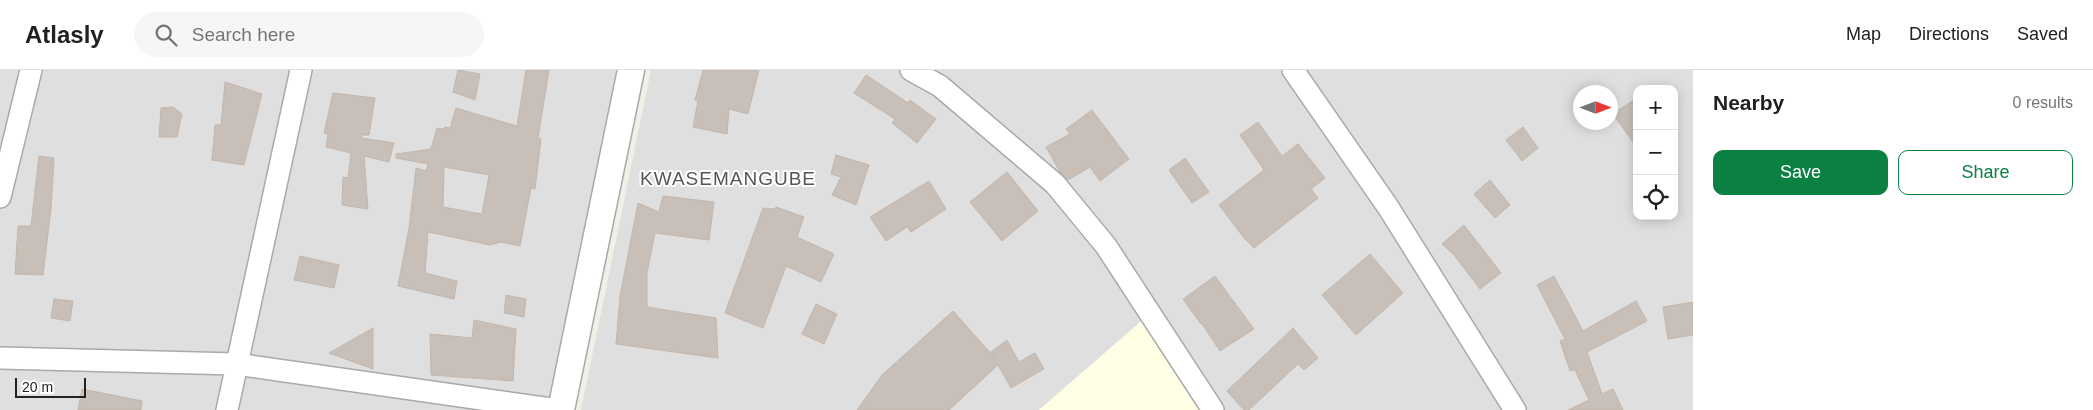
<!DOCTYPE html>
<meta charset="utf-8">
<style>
body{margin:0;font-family:Helvetica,sans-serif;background:#f6f6f6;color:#202124}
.controls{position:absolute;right:15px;top:15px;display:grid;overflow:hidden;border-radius:10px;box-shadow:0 2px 12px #0003}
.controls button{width:45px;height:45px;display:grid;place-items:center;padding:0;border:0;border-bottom:1px solid #e0e0e0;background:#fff;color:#202124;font:25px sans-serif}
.compass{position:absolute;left:1573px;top:15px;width:45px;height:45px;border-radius:50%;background:#fff;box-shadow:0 2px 12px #0003;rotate:90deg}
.scale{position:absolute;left:15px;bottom:12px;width:71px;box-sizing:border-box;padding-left:5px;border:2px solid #222;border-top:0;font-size:14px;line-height:18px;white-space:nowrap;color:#222;-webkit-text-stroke:4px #fff;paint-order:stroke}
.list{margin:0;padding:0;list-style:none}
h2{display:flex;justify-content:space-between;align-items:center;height:65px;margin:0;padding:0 20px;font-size:21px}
h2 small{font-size:16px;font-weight:400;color:#757577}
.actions{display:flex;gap:10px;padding:15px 20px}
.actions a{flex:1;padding:11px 0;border:1px solid #0b8043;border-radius:10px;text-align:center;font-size:18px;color:#0b8043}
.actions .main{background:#0b8043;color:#fff}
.icon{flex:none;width:28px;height:28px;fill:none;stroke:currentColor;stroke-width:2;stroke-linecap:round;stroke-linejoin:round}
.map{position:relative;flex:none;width:1693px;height:340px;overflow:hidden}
header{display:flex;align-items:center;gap:30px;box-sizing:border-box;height:70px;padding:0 25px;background:#fff;border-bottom:1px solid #e0e0e0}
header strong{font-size:24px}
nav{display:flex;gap:28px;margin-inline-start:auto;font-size:18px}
.search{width:350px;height:45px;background:#f6f6f6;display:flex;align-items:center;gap:12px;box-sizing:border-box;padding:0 18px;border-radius:28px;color:#757577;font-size:19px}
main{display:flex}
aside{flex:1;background:#fff}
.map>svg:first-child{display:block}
.residential{fill:#e0dfdf;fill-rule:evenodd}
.education{fill:#ffffe5}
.building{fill:#c7bfb8;stroke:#c4b6ab;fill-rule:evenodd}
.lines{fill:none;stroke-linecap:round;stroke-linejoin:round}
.minor-casing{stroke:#a9a9a9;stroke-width:24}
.tertiary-casing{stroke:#a9a9a9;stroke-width:29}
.minor{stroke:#fff;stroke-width:21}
.tertiary{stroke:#fff;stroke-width:26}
.labels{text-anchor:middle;stroke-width:4;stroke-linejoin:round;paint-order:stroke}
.quarter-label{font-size:19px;letter-spacing:1px;fill:#555;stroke:#fff}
</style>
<header>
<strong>Atlasly</strong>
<div class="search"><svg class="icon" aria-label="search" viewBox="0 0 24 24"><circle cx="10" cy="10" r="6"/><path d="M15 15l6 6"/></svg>Search here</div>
<nav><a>Map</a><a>Directions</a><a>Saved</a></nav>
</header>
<main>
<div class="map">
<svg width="1693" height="340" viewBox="0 0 1693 340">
<rect width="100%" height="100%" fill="#f2efe9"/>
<!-- residential -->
<path class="residential" d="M0 0H617L546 340H0Z
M651 0H1693V340H1206L1145 248 1039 340H581ZM1637 19H1674V146H1637ZM1580 22H1610V52H1580Z"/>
<!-- education -->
<path class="education" d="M1145 248 1206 340H1039Z"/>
<!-- building -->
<path class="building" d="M458 0 480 4 475 30 453 22Z
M526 0H549L538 68 541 69 535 119 531 118 520 176 501 172 490 175 428 162 425 203 457 211 454 229 398 216 409 158 416 98 426 101 428 94 396 88V84L431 79 437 58 444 59 445 57 450 58 456 38 517 56ZM444 97 489 105 482 144 443 137Z
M703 0H759L748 44 729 39 727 64 693 57 698 31 695 30Z
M866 5 908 33 910 30 936 49 917 73 892 53 895 49 854 23Z
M225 12 262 24 244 95 212 90 215 55H221Z
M333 23 375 28 369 65H362V68L394 73 389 92 364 86 368 139 342 135 343 107 348 108 351 83 326 77 328 64 324 63Z
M1637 28V78L1613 44Z
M173 37 182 44 177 67H159L161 38Z
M1092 40 1129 89 1100 111 1090 97 1068 110 1060 102 1046 77 1070 64 1066 59Z
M1258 52 1282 86 1298 74 1325 108 1311 119 1318 128 1254 178 1244 168 1219 135 1264 100 1240 65Z
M1523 57 1538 78 1522 91 1506 70Z
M836 85 869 95 856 135 832 125 841 107 831 104Z
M39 86 54 88 51 139 43 205 15 204 18 156H31Z
M1185 88 1209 122 1192 133 1169 100Z
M1007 102 1038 141 1002 171 970 132Z
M1490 110 1510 135 1495 148 1474 124Z
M929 111 946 139 911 162 907 157 886 171 870 147Z
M663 126 714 132 709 170 655 163 647 203V237L716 248 718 288 616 274 620 226 638 133 659 142Z
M776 137 804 147 797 167 834 184 821 212 786 196 763 258 725 243 763 138 775 139Z
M1464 155 1501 203 1480 219 1454 185 1442 174Z
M1370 184 1403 223 1356 265 1322 225Z
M300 186 339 195 334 218 294 210Z
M1215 206 1254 259 1220 281 1202 254H1201L1183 229Z
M1554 206 1583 261 1636 231 1647 251 1587 282 1602 324 1613 319 1623 340H1568L1589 330 1575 300 1570 301 1560 271 1565 269 1537 215Z
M506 225 526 229 524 247 504 243Z
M54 229 73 231 70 251 51 248Z
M1693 232V265L1668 269 1663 237Z
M816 234 837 244 824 274 802 264Z
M953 241 994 287 991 282 1007 270 1019 292 1035 283 1044 299 1011 318 998 295 949 340H857L882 305Z
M474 250 516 259 513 311 431 305 430 264 472 268Z
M373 258V299L329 283Z
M1293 258 1318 288 1304 300 1298 294 1249 340H1244L1227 321Z
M82 319 142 331 141 340H78Z"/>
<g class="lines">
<defs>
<path id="minor" d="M911 0 940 16 1055 114 1106 176 1213 340
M1293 0 1388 137 1515 340
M0 127 31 0
M0 288 236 294 558 340
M227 340 301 0"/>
<path id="tertiary" d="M561 340 631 0"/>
</defs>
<!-- minor casing -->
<use href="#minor" class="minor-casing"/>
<!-- tertiary casing -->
<use href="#tertiary" class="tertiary-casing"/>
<!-- minor -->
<use href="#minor" class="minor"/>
<!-- tertiary -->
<use href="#tertiary" class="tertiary"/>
</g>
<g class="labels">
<!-- quarter labels -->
<g class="quarter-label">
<text x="728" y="115">KWASEMANGUBE</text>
</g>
</g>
</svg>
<div class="controls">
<button>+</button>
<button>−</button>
<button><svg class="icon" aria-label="locate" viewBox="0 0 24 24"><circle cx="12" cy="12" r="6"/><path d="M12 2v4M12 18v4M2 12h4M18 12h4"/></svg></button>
</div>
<svg class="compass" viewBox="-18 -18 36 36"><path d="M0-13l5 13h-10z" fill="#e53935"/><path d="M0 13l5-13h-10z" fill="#757577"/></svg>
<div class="scale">20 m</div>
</div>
<aside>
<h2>Nearby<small>0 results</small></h2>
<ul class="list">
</ul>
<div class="actions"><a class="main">Save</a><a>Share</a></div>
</aside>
</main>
